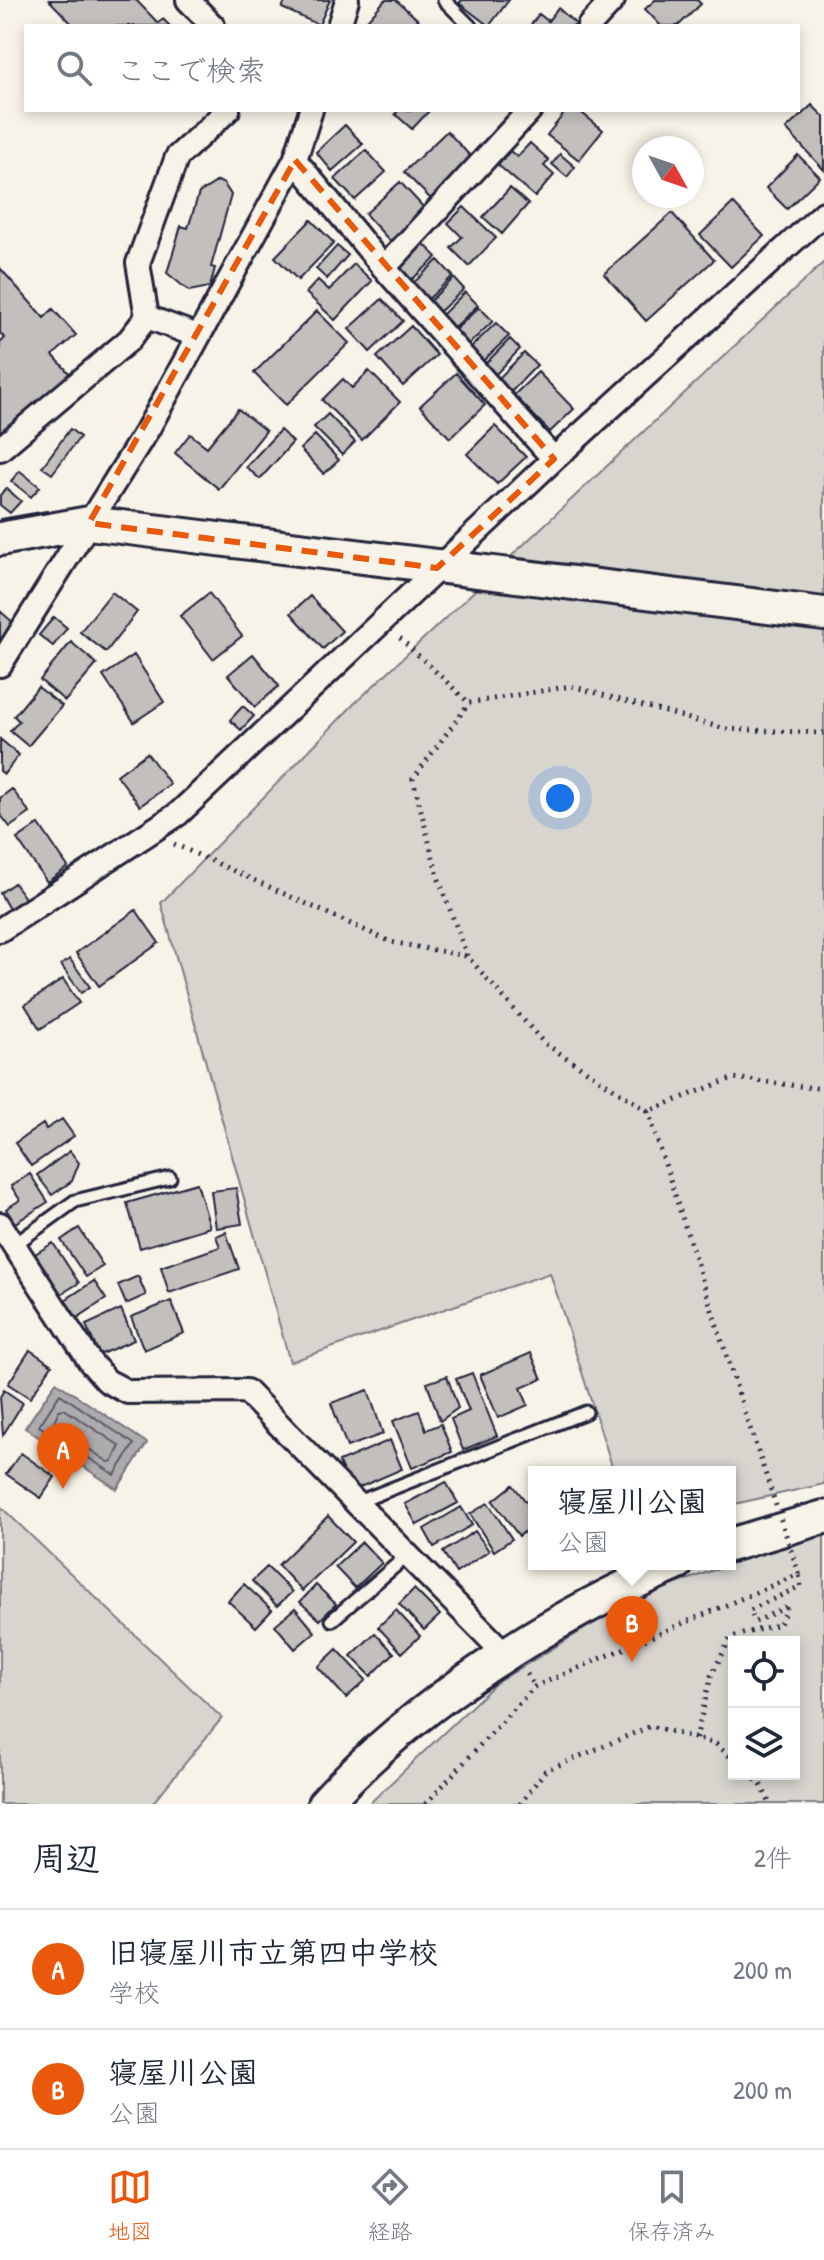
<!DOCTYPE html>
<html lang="ja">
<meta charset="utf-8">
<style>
body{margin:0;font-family:"Patrick Hand","Klee One",sans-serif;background:#f2f2f3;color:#1f2937}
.controls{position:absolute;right:24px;bottom:24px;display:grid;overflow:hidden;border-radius:0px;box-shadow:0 4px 12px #0003}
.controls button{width:72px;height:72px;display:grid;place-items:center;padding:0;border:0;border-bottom:2px solid #e0e1e3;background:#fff;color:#1f2937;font:40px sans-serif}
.compass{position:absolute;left:632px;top:136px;width:72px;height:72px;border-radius:50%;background:#fff;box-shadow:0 4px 12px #0003;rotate:130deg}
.you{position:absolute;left:560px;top:798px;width:28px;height:28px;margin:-20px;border:6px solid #fff;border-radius:50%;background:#1a73e8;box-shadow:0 0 0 12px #1a73e833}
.badge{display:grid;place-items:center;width:52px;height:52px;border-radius:50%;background:#ea580c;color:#fff;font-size:26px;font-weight:700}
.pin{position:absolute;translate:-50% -66px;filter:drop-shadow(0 2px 4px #0008)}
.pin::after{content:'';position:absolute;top:42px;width:28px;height:24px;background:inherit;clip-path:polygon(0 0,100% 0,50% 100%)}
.popup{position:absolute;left:528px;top:1466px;width:208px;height:104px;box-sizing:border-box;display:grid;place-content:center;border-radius:0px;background:#fff;filter:drop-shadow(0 2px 6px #0005);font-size:26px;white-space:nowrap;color:#747a83}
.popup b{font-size:30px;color:#1f2937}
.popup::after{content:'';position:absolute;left:50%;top:100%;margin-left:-16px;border:16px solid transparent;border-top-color:#fff}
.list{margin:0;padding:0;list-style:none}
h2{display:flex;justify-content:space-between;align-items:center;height:104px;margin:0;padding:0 32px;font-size:34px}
h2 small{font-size:26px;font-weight:400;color:#747a83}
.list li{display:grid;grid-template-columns:52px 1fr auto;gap:24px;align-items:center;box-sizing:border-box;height:120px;padding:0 32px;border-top:2px solid #e0e1e3}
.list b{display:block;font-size:30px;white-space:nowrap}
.list p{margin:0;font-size:26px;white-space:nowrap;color:#747a83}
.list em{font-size:26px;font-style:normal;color:#747a83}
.icon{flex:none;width:44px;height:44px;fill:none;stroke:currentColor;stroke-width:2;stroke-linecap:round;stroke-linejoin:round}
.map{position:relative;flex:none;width:824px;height:1804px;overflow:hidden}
.search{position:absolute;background:#fff;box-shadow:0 4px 12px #0003;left:24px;right:24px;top:24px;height:88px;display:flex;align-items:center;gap:20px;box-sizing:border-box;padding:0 28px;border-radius:0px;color:#747a83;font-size:30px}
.sheet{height:344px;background:#fff}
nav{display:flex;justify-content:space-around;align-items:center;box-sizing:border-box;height:112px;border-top:2px solid #e0e1e3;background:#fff;font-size:22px;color:#747a83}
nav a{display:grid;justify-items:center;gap:4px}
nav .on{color:#ea580c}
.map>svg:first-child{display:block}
.green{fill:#d8d5cf;stroke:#7d7c85;stroke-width:2;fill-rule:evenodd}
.water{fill:#aeabad;stroke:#76747f;stroke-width:2}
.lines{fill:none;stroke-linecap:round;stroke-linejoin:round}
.shore{stroke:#5a5969;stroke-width:2}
.building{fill:#c2bfbd;stroke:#22223b;stroke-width:2}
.lane-casing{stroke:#22223b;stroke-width:17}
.street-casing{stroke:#22223b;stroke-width:28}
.secondary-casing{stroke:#22223b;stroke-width:38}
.path{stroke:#22223b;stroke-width:5;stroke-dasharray:2 6;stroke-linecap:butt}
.lane{stroke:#f7f3e8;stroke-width:11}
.street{stroke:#f7f3e8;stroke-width:22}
.secondary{stroke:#f7f3e8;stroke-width:32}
.path-bridge{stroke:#22223b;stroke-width:5;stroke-dasharray:2 6;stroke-linecap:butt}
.marked{fill:none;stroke:#e8590c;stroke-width:6;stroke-dasharray:16 10;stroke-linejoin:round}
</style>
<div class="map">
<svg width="824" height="1804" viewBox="0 0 824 1804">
<rect width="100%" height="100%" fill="#f7f3e8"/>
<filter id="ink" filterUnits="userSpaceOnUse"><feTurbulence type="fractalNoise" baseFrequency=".0125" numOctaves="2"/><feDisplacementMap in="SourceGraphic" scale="16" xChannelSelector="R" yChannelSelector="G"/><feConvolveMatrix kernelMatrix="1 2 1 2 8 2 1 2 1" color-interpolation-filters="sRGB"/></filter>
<g filter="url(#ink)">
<!-- green -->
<path class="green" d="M824 262V1484L730 1505V1472H614L550 1273 290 1362 161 903 354 704Z
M0 1506 222 1718 152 1804H0Z
M824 1528V1804H369L496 1683 629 1602ZM734 1642H794V1774H734Z"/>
<!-- water -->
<path class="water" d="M56 1382 147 1443 117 1489 25 1428Z"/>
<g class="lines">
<!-- shore -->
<path class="shore" d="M60 1394 134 1444 115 1475 39 1426Z
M64 1409 120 1446 113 1461 108 1462 53 1424 59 1410Z"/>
</g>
<!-- building -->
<path class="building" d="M49 0H136L158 23 163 19 170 26H74Z
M286 0H330L319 25 282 8Z
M385 0H396L425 26H362Z
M462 0H509L489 26 459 3Z
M655 0H697L701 4 678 26H661L645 9Z
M558 8 578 26H530L539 14 548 21Z
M812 105 824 117V170L786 129Z
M399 110H428L429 111 412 129 395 114Z
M567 110H578L603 130 579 160 547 135Z
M345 125 363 144 332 171 316 152Z
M447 131 473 159 431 199 404 172Z
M530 143 549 160 544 166 554 175 535 197 498 165 510 151 517 157Z
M366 150 386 172 355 200 335 179Z
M560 154 575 167 567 177 552 164Z
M798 155 820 177 787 209 766 188Z
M218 181 224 184 231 195 211 267 215 268 210 287 189 291 167 273 181 226 188 228 199 193Z
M400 182 425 209 390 241 365 214Z
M510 188 528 204 502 234 483 217Z
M733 203 764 236 731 267 700 235Z
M464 207 496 238 469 266 451 248 462 237 448 223Z
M672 213 714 260 646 321 604 274Z
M311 220 334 243 298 280 275 257Z
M423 243 437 257 408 283 395 269Z
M337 246 348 255 327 279 316 269Z
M438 260 453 276 424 303 409 287Z
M354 264 372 281 335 320 306 293 318 280 329 290Z
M0 268 44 318 53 309 76 335 53 355 70 374 0 436V343L5 338 0 333Z
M454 278 464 289 437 314 427 304Z
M465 292 478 305 452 330 440 317Z
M382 299 403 321 370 352 349 329Z
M479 307 493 321 467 346 453 332Z
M317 311 349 343 286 405 254 373Z
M496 323 509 336 481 363 468 350Z
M411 326 437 355 403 386 377 357Z
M510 339 520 349 493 377 482 367Z
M524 353 537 365 510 393 497 380Z
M369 371 400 402 362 440 322 400 343 379 352 388Z
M538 372 574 409 550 432 514 395Z
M456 373 485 405 450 438 420 406Z
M238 409 266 431 219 489 175 453 190 434 207 447Z
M328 414 355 442 342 455 314 427Z
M495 426 526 457 497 484 467 454Z
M70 429 80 437 52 474 42 467Z
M280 430 293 442 260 479 246 467Z
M315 435 339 460 324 474 300 449Z
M20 471 40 487 31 497 11 481Z
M6 488 21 501 10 513 0 505V495Z
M47 511 49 520 0 529V519Z
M112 592 137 612 106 652 80 632Z
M209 593 242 636 213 659 180 616Z
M310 596 342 631 323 649 291 613Z
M0 611 15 624 0 642Z
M54 617 67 628 53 646 39 635Z
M71 642 97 664 65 701 40 680Z
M253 654 279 686 255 707 228 675Z
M134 655 164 702 134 722 103 676Z
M38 687 62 706 28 746 10 731 19 721 14 716Z
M243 706 254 716 241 730 230 720Z
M0 739 19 755 4 774 0 771Z
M147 753 170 784 140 806 117 775Z
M12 789 30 813 10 827 0 814V798Z
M39 824 68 867 47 882 17 839Z
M14 883 27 901 11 913 0 893Z
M136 910 159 943 99 986 76 953Z
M70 959 90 987 81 993 61 965Z
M63 979 79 1003 40 1029 25 1005Z
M62 1119 74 1136 31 1166 15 1143 43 1124 46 1129Z
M70 1151 79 1163 72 1181 52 1195 37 1175Z
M30 1174 48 1202 15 1223 6 1209 20 1200 11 1186Z
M197 1183 210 1227 140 1248 127 1203Z
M236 1188 242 1224 216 1228 211 1191Z
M79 1228 103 1266 86 1277 61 1240Z
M226 1232 239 1269 169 1293 161 1267 220 1247 216 1236Z
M53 1243 79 1283 61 1294 35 1254Z
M138 1276 146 1295 126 1304 118 1285Z
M94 1281 106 1299 77 1318 65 1300Z
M171 1301 184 1333 144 1350 131 1317Z
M121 1309 134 1340 99 1355 86 1325Z
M30 1350 52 1365 30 1398 8 1384Z
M531 1353 542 1379 521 1388 528 1405 498 1418 480 1375Z
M472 1373 497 1436 463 1450 451 1419 469 1411 456 1379Z
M447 1376 458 1408 440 1421 427 1383Z
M4 1390 23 1403 3 1435 0 1397Z
M368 1390 383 1434 347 1447 331 1403Z
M419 1411 426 1430 441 1424 452 1452 412 1468 393 1421Z
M390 1440 402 1469 351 1491 339 1462Z
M21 1453 55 1477 41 1498 6 1474Z
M446 1482 458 1503 417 1525 405 1504Z
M513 1485 534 1512V1524L519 1536 493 1501Z
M488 1503 512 1539 494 1551 470 1514Z
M461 1507 472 1525 434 1547 424 1529Z
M328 1516 353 1542 302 1591 278 1565Z
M475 1531 489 1551 456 1573 443 1552Z
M362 1542 382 1563 355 1588 335 1567Z
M267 1567 292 1592 277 1606 252 1581Z
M244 1584 272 1610 256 1627 228 1601Z
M316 1585 336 1604 320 1620 300 1602Z
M414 1589 440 1615 424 1630 399 1604Z
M295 1608 315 1632 295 1649 275 1625Z
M396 1610 420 1636 402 1653 378 1627Z
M375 1633 394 1653 371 1676 351 1656Z
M337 1649 366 1680 346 1698 318 1667Z"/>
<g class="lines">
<defs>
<path id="lane" d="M444 0 470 26
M14 1245 75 1201 170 1178
M358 1502 586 1412
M332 1620 408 1555"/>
<path id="street" d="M188 0 213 26
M339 26 347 0
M589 26 613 0
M295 160 384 268 554 459
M384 268 530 110
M198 336 147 317 138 263 177 157 228 110
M0 449 129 340 147 317
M0 665 149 427 295 160 311 110
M0 930 178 814 554 459 824 213
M0 1224 91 1363 107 1381 128 1392 246 1391 505 1654"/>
<path id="secondary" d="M0 539 89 523 824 614
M730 1545 824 1517
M324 1804C414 1704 553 1616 676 1564"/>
</defs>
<!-- lane casing -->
<use href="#lane" class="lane-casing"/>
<!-- street casing -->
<use href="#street" class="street-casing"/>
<!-- secondary casing -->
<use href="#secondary" class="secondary-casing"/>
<!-- path -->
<path class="path" d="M400 638 469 703
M824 733 726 729 571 686 469 703 413 779 438 877 467 956 544 1043 648 1111 733 1078 824 1089
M174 844 391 942 466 956
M648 1111 743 1407
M786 1607 755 1622 750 1610 801 1586 799 1574
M527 1674 534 1687
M696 1739 711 1676 731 1637 780 1624 787 1607
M749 1774 761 1785 770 1804
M426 1804 447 1781
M520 1804 545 1771 651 1726 716 1744 734 1761"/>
<!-- lane -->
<use href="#lane" class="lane"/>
<!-- street -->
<use href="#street" class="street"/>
<!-- secondary -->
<use href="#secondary" class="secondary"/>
<!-- path-bridge -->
<path class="path-bridge" d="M447 1781 534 1687 799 1574 743 1407"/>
</g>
</g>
<!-- marked area -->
<path class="marked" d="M295 160 554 459 437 568 89 523Z"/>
</svg>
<div class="controls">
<button><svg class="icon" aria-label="locate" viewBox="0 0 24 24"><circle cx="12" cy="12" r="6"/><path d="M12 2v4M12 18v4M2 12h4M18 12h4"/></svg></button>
<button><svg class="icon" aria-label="layers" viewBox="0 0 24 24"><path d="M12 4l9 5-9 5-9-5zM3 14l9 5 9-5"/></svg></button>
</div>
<svg class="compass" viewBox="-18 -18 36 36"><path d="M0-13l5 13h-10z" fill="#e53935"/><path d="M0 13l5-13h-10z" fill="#747a83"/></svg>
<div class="you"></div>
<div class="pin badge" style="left:63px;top:1489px">A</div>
<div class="pin badge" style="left:632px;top:1662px">B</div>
<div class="popup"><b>寝屋川公園</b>公園</div>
<div class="search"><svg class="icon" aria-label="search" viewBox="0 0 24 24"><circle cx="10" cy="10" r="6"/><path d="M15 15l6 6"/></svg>ここで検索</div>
</div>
<section class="sheet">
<h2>周辺<small>2件</small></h2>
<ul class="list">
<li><span class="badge">A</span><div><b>旧寝屋川市立第四中学校</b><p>学校</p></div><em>200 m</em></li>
<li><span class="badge">B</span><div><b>寝屋川公園</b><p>公園</p></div><em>200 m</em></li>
</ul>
</section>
<nav>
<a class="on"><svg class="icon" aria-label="map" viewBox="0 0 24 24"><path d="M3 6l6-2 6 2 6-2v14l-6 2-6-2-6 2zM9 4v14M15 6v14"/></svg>地図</a>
<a><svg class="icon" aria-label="directions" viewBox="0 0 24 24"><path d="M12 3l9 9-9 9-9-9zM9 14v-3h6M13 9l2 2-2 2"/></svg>経路</a>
<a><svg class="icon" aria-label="saved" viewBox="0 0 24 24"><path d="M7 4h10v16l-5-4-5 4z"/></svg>保存済み</a>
</nav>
